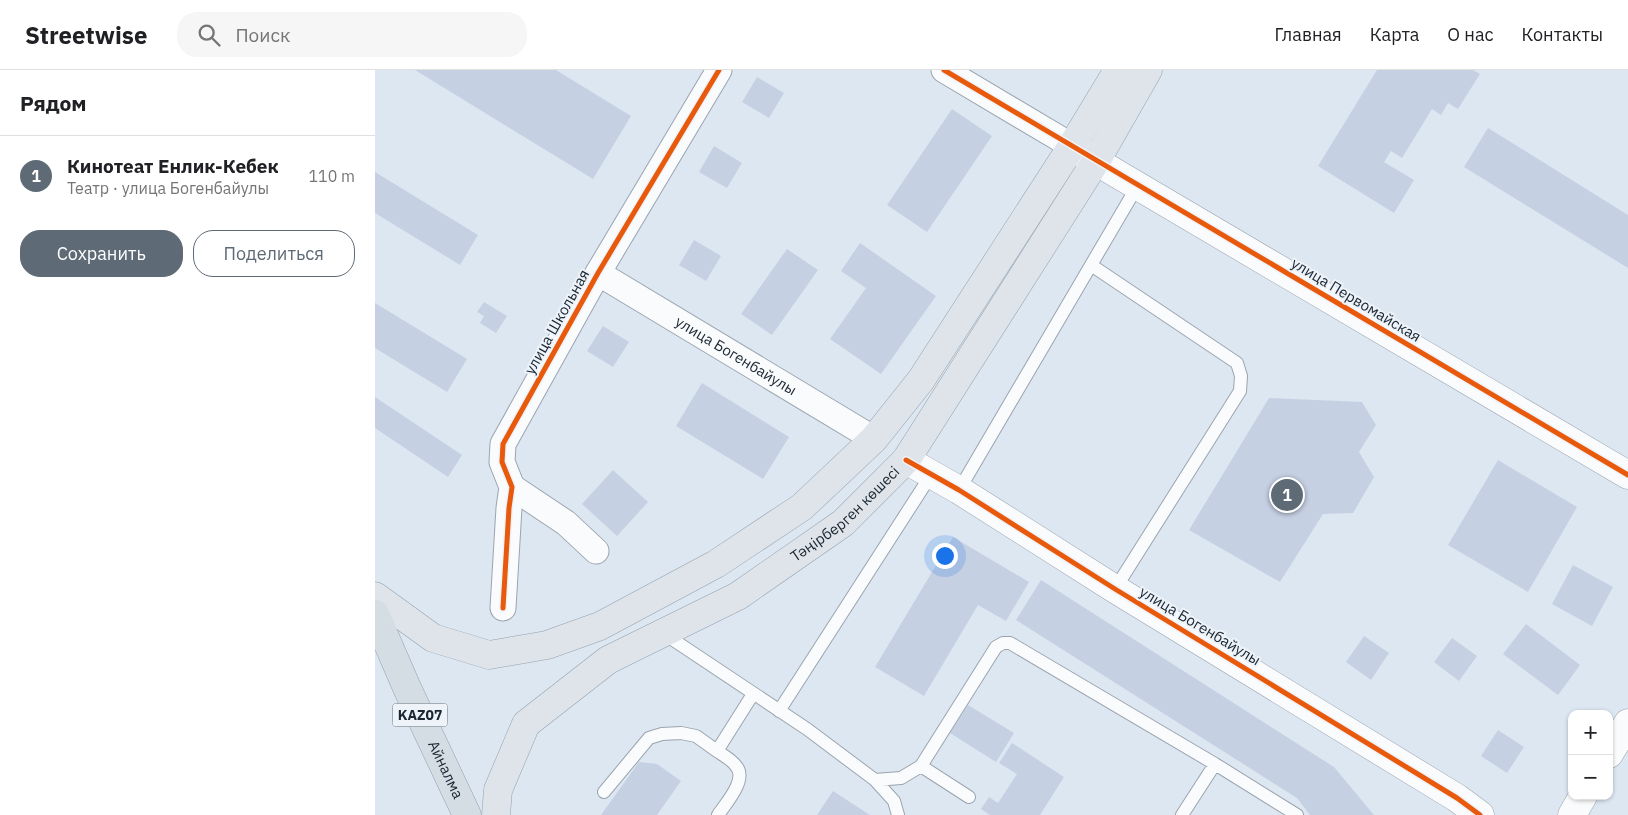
<!DOCTYPE html>
<html lang="ru">
<meta charset="utf-8">
<style>
body{margin:0;font-family:"IBM Plex Sans",sans-serif;background:#f6f6f6;color:#202124}
.controls{position:absolute;right:15px;bottom:15px;display:grid;overflow:hidden;border-radius:10px;box-shadow:0 1px 4px #0004}
.controls button{width:45px;height:45px;display:grid;place-items:center;padding:0;border:0;border-bottom:1px solid #e0e0e0;background:#fff;color:#202124;font:25px sans-serif}
.you{position:absolute;left:569px;top:485px;width:18px;height:18px;margin:-12px;border:4px solid #fff;border-radius:50%;background:#1a73e8;box-shadow:0 0 0 8px #1a73e833}
.badge{display:grid;place-items:center;width:32px;height:32px;border-radius:50%;background:#5e6a75;color:#fff;font-size:16px;font-weight:700}
.pin{position:absolute;translate:-50% -50%;border:2px solid #fff;box-shadow:0 1px 5px #0006}
.list{margin:0;padding:0;list-style:none}
h2{display:flex;justify-content:space-between;align-items:center;height:65px;margin:0;padding:0 20px;font-size:21px}
h2 small{font-size:16px;font-weight:400;color:#757577}
.list li{display:grid;grid-template-columns:32px 1fr auto;gap:15px;align-items:center;box-sizing:border-box;height:80px;padding:0 20px;border-top:1px solid #e0e0e0}
.list b{display:block;font-size:19px;white-space:nowrap}
.list p{margin:0;font-size:16px;white-space:nowrap;color:#757577}
.list em{font-size:16px;font-style:normal;color:#757577}
.actions{display:flex;gap:10px;padding:15px 20px}
.actions a{flex:1;padding:11px 0;border:1px solid #5e6a75;border-radius:20px;text-align:center;font-size:18px;color:#5e6a75}
.actions .main{background:#5e6a75;color:#fff}
.icon{flex:none;width:28px;height:28px;fill:none;stroke:currentColor;stroke-width:2;stroke-linecap:round;stroke-linejoin:round}
.map{position:relative;flex:none;width:1253px;height:745px;overflow:hidden}
header{display:flex;align-items:center;gap:30px;box-sizing:border-box;height:70px;padding:0 25px;background:#fff;border-bottom:1px solid #e0e0e0}
header strong{font-size:24px}
nav{display:flex;gap:28px;margin-inline-start:auto;font-size:18px}
.search{width:350px;height:45px;background:#f6f6f6;display:flex;align-items:center;gap:12px;box-sizing:border-box;padding:0 18px;border-radius:20px;color:#757577;font-size:19px}
main{display:flex}
aside{flex:1;background:#fff}
.map>svg:first-child{display:block}
.building{fill:#c6d0e3}
.lines{fill:none;stroke-linecap:round;stroke-linejoin:round}
.service-casing{stroke:#9ba4ae;stroke-width:14}
.minor-casing{stroke:#9ba4ae;stroke-width:27}
.tertiary-casing{stroke:#9ba4ae;stroke-width:29}
.primary-casing{stroke:#94a1ae;stroke-width:29}
.trunk-casing{stroke:#94a1ae;stroke-width:29}
.service{stroke:#fafbfd;stroke-width:12}
.minor{stroke:#fafbfd;stroke-width:25}
.tertiary{stroke:#fafbfd;stroke-width:28}
.primary{stroke:#dee4ea;stroke-width:28}
.trunk{stroke:#d4dce4;stroke-width:28}
.cycleway-casing{stroke:#edf3f9;stroke-width:8}
.cycleway{stroke:#e8590c;stroke-width:5}
.labels{text-anchor:middle;stroke-width:4;stroke-linejoin:round;paint-order:stroke}
.shield{fill:#edf3f9;stroke:#59646d;stroke-width:1}
.shield-label{font-size:14px;font-weight:bold;fill:#1a2631}
.street-label{font-size:15px;fill:#1a2631;stroke:#edf3f9}
</style>
<header>
<strong>Streetwise</strong>
<div class="search"><svg class="icon" aria-label="search" viewBox="0 0 24 24"><circle cx="10" cy="10" r="6"/><path d="M15 15l6 6"/></svg>Поиск</div>
<nav><a>Главная</a><a>Карта</a><a>О нас</a><a>Контакты</a></nav>
</header>
<main>
<aside>
<h2>Рядом<small></small></h2>
<ul class="list">
<li><span class="badge">1</span><div><b>Кинотеат Енлик-Кебек</b><p>Театр · улица Богенбайулы</p></div><em>110 m</em></li>
</ul>
<div class="actions"><a class="main">Сохранить</a><a>Поделиться</a></div>
</aside>
<div class="map">
<svg width="1253" height="745" viewBox="0 0 1253 745">
<rect width="100%" height="100%" fill="#dde7f2"/>
<!-- building -->
<path class="building" d="M40 0H181L256 46 218 109Z
M1002 0H1098L1105 4 1083 39 1073 33 1066 45 1057 39 1027 88 1016 81 1009 92 1039 110 1019 143 943 96Z
M382 7 409 23 394 48 367 32Z
M577 39 617 66 552 162 512 135Z
M1113 58 1253 145V198L1089 97Z
M339 76 367 93 352 118 324 102Z
M0 102 103 165 85 195 0 143Z
M319 170 346 186 331 211 304 195Z
M485 173 561 226 506 304 455 269 491 218 466 201Z
M412 179 443 200 397 265 366 244Z
M109 232 132 246 121 263 105 253 109 246 102 242Z
M0 233 92 289 72 322 0 278Z
M228 256 254 272 238 297 212 281Z
M327 313 414 367 388 409 301 356Z
M0 327 87 385 73 407 0 358Z
M894 328 987 332 1001 355 984 382 999 407 978 443 948 444 905 512 814 460Z
M1123 390 1202 437 1153 522 1073 475Z
M238 400 273 432 242 466 207 434Z
M578 467 654 512 631 551 603 535 549 626 500 597Z
M1198 495 1238 517 1217 556 1177 534Z
M666 510 959 697 999 745H935L922 728 641 550Z
M1151 554 1205 595 1183 625 1128 584Z
M989 566 1014 583 996 610 971 592Z
M1077 568 1102 586 1084 611 1059 592Z
M593 635 639 663 621 692 575 663Z
M1123 660 1149 677 1132 703 1106 686Z
M637 673 689 707 665 745H615L606 739 614 727 623 733 642 704 624 693Z
M264 692 282 694 306 711 282 745H226Z
M458 721 495 745H442Z"/>
<g class="lines">
<defs>
<path id="service" d="M584 420 716 195
M740 519 865 321 866 306 862 293 716 195 763 115
M288 563 432 659 500 710 519 731 523 745
M404 641 556 405
M342 681C348 685 357 690 361 696 373 709 351 733 343 745
M546 696 594 727
M500 710 526 708 546 696 621 577 628 573H635L840 694 922 745
M229 722 274 668 287 664 306 663 321 666 342 681 378 624
M807 745 840 694"/>
<g id="minor">
<path d="M569 0 697 76"/>
<path id="s1" d="M223 203 499 369"/>
<path d="M137 417 191 453 221 481"/>
<path d="M128 538 134 438 137 417 127 392 128 374 223 203 344 0"/>
</g>
<path id="tertiary" d="M700 79 1253 405
M531 390 584 420 740 519 1082 728 1105 745
M1234 684 1253 653
M1197 745 1208 726"/>
<g id="primary">
<path d="M0 526 58 568 114 585 172 575 225 556 341 494 427 437 499 369 546 310 697 76 743 0"/>
<path id="s2" d="M121 745 123 720 151 654 233 590 363 526 468 453 531 390 721 91 773 0"/>
</g>
<g id="trunk">
<path id="s3" d="M0 544 32 618 92 745"/>
</g>
</defs>
<!-- service casing -->
<use href="#service" class="service-casing"/>
<!-- minor casing -->
<use href="#minor" class="minor-casing"/>
<!-- tertiary casing -->
<use href="#tertiary" class="tertiary-casing"/>
<!-- primary casing -->
<use href="#primary" class="primary-casing"/>
<!-- trunk casing -->
<use href="#trunk" class="trunk-casing"/>
<!-- service -->
<use href="#service" class="service"/>
<!-- minor -->
<use href="#minor" class="minor"/>
<!-- tertiary -->
<use href="#tertiary" class="tertiary"/>
<!-- primary -->
<use href="#primary" class="primary"/>
<!-- trunk -->
<use href="#trunk" class="trunk"/>
<defs>
<path id="cycleway" d="M569 0 1253 405
M531 390 584 420 740 519 1082 728 1105 745
M128 538 134 438 137 417 127 392 128 374 223 203 344 0"/>
</defs>
<!-- cycleway casing -->
<use href="#cycleway" class="cycleway-casing"/>
<!-- cycleway -->
<use href="#cycleway" class="cycleway"/>
</g>
<g class="labels">
<!-- shield labels -->
<rect class="shield" x="17.5" y="633.5" width="55" height="23" rx="4"/>
<g class="shield-label">
<text x="45" y="650">KAZ07</text>
</g>
<!-- street labels -->
<g class="street-label">
<text transform="translate(981 230) rotate(31)" y="5">улица Первомайская</text>
<text transform="translate(182 252) rotate(-61)" y="5">улица Школьная</text>
<text dy="5" stroke="none"><textPath href="#s1" startOffset="161">улица Богенбайулы</textPath></text>
<text dy="5" stroke="none"><textPath href="#s2" startOffset="481">Тәңірберген көшесі</textPath></text>
<text transform="translate(825 556) rotate(31)" y="5">улица Богенбайулы</text>
<text dy="5" stroke="none"><textPath href="#s3" startOffset="171">Айналма</textPath></text>
</g>
</g>
</svg>
<div class="controls">
<button>+</button>
<button>−</button>
</div>
<div class="you"></div>
<div class="pin badge" style="left:912px;top:425px">1</div>
</div>
</main>
